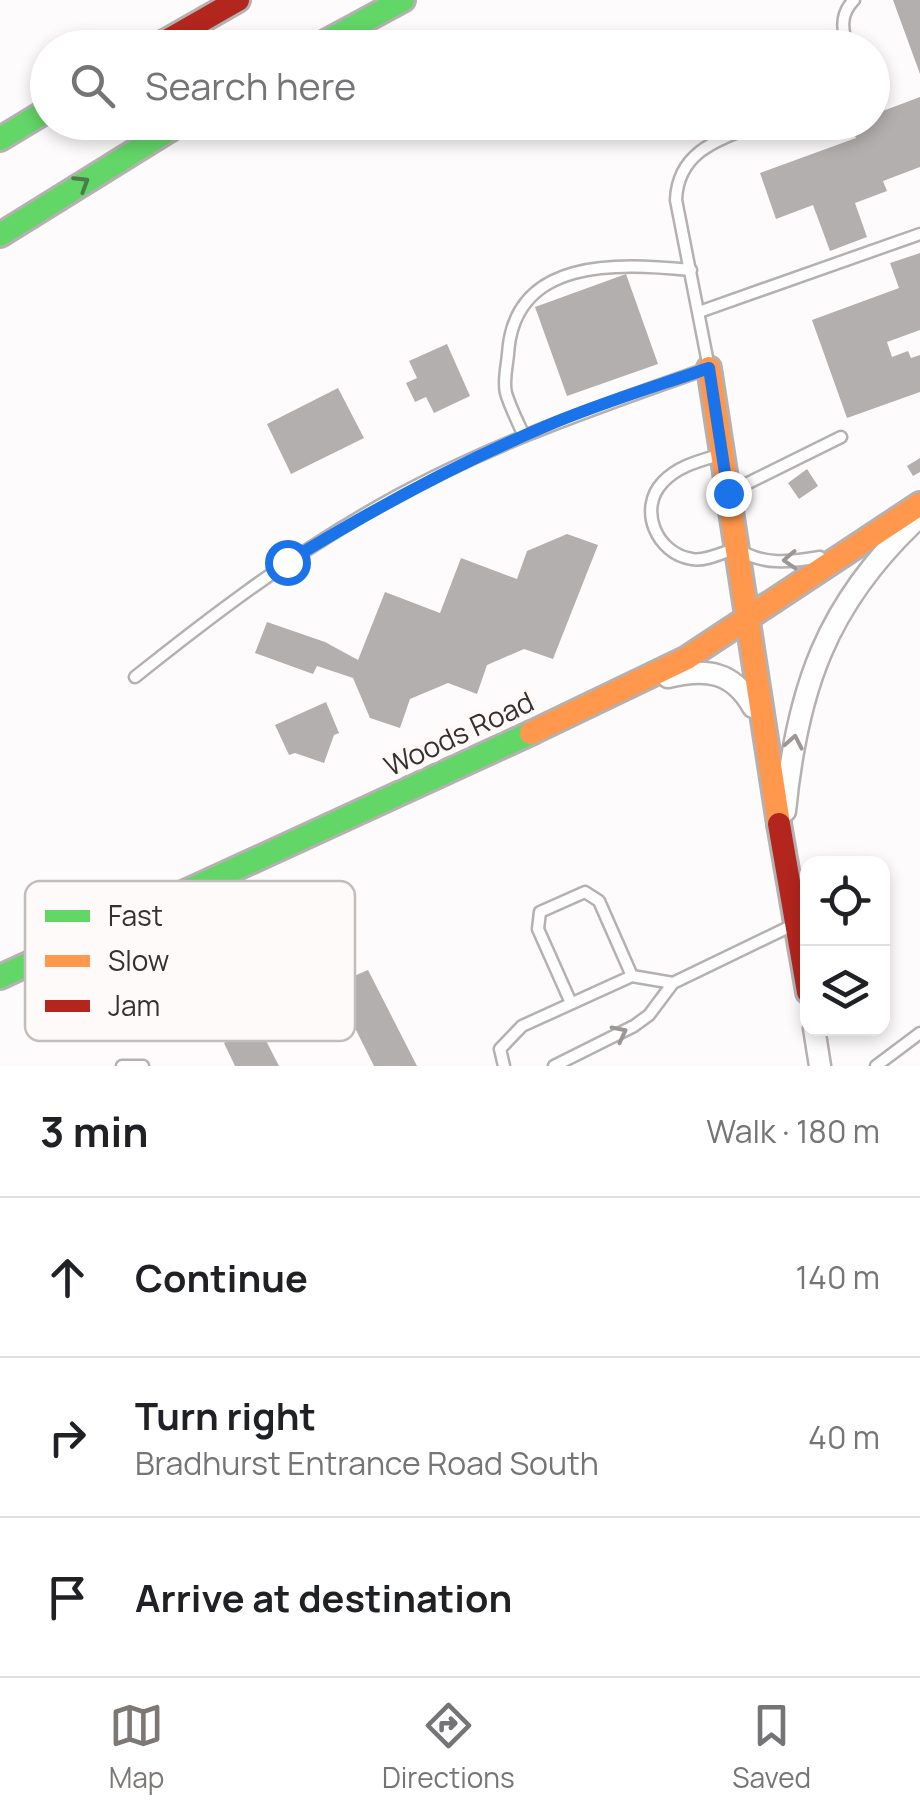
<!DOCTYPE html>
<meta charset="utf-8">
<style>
body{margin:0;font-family:Manrope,sans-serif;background:#f6f6f6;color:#202124}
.controls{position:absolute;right:30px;bottom:30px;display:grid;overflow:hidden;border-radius:20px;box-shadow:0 5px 15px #0003}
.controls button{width:90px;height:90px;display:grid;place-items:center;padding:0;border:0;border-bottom:2px solid #e0e0e0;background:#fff;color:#202124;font:50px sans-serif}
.stop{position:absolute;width:30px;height:30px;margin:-22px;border:8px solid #1a73e8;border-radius:50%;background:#fff}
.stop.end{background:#1a73e8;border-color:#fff;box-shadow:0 2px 10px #0008}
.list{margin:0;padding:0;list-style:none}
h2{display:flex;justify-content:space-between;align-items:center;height:130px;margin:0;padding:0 40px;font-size:42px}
h2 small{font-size:32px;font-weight:400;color:#757577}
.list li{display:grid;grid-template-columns:65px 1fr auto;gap:30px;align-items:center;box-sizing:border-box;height:160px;padding:0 40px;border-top:2px solid #e0e0e0}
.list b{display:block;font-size:38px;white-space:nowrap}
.list p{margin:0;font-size:32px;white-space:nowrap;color:#757577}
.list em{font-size:32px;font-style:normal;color:#757577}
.icon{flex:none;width:55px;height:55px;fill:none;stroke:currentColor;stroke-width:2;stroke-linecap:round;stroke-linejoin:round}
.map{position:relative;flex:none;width:920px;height:1066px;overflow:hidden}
.search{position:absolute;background:#fff;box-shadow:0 5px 15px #0003;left:30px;right:30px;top:30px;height:110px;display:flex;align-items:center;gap:25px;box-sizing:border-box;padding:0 35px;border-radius:55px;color:#757577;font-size:38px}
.sheet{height:610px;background:#fff}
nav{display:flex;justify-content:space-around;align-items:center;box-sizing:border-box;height:140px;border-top:2px solid #e0e0e0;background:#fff;font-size:28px;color:#757577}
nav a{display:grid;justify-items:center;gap:5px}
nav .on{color:#7d7776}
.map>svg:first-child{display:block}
.building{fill:#b4afaf}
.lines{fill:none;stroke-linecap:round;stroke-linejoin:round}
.lane-casing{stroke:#b6b1b1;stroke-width:15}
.street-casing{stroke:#b6b1b1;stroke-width:25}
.fast-casing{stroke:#b6b1b1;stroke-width:28}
.slow-casing{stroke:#b6b1b1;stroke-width:28}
.jam-casing{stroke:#b6b1b1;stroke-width:28}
.lane{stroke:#fffefe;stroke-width:10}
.street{stroke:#fffefe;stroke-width:20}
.fast{stroke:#63d668;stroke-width:22}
.slow{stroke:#ff974d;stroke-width:22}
.jam{stroke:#b3261e;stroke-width:22}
.oneway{stroke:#4b7b49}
.oneway2{stroke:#9c9796}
.route{stroke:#1a73e8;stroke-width:12}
.labels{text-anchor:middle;stroke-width:10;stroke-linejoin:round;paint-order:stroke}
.street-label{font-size:28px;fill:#38302f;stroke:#fefafa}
.key{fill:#fefafa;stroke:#c3bdbd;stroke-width:2.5}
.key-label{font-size:28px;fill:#38302f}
</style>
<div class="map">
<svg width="920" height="1066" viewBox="0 0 920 1066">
<rect width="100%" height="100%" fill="#fdfbfb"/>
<!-- building -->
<path class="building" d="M893 0H920V74Z
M920 97V167L883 181 887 191 855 203 867 237 830 251 813 205 776 219 760 173 856 138 850 122H872V115Z
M920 253V330L887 342 892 357 908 351 911 358 920 355V392L847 418 812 320 899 288 890 263Z
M626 274 658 364 567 396 535 307Z
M447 344 470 396 434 413 426 397 415 402 406 383 417 378 409 361Z
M338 388 364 438 291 474 267 424Z
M920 458V472L913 476 907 466Z
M807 469 818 486 799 499 788 483Z
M567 534 598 545 553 659 524 649 487 665 477 694 448 683 410 699 400 728 370 718 353 678 317 666 313 674 255 653 267 622 325 642 358 660 385 592 440 613 461 558 517 579 527 551Z
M326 702 339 733 334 735 324 763 295 753 289 755 275 725Z
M347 962 354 976 368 970 417 1066H374L334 986 345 980 338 967Z
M239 1016 246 1030 258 1025 279 1066H235L224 1043 238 1035 231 1021Z"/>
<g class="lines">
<defs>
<path id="lane" d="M849 48C841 30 840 14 854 0
M699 312 920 234
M524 436C518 422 510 407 506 393 503 381 507 366 508 354 514 257 617 263 691 270
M719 455C699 461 678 466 663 482 637 509 657 554 692 559 704 562 724 552 737 548 761 566 792 562 820 557
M734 490 841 437
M135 677C209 618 284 561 365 514 473 450 592 409 709 368L676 200C678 148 724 138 765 122
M571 1003 538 929 540 912 585 892 599 901 632 976
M122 1066H143
M504 1066 500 1049 522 1026 632 976 673 983
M554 1066 634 1026 649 1015 673 983 791 926
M876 1066 920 1033"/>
<path id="street" d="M668 677C706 668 733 671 753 707
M785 811C797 690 826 604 918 518
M814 1028 820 1066"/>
<path id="fast" d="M314 48 403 0
M0 139 48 110
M0 235 182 122
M0 977 531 733"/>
<path id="slow" d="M709 368 779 824
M531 733 687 658 920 504"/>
<path id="jam" d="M154 48 238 0
M779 824 808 992"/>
</defs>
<!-- lane casing -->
<use href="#lane" class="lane-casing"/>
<!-- street casing -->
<use href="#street" class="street-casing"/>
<!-- fast casing -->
<use href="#fast" class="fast-casing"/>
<!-- slow casing -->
<use href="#slow" class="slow-casing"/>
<!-- jam casing -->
<use href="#jam" class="jam-casing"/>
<!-- lane -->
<use href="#lane" class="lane"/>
<!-- street -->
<use href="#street" class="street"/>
<!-- fast -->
<use href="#fast" class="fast"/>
<!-- slow -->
<use href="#slow" class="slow"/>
<!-- jam -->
<use href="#jam" class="jam"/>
</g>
<!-- one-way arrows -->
<defs><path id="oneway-chevron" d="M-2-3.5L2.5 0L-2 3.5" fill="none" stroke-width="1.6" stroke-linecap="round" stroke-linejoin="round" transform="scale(2.5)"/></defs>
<use class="oneway" href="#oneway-chevron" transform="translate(82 183) rotate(-32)"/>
<g class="oneway2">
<use href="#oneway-chevron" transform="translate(790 560) rotate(177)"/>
<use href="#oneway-chevron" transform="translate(794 742) rotate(-79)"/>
<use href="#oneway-chevron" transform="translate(620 1033) rotate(-27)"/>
</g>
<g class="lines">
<!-- route -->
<path class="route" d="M287 562C370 511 454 465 544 427 597 404 654 387 709 368L728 493"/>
</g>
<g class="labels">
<!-- street labels -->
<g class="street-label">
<text transform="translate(459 734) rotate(-25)" y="10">Woods Road</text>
</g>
</g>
<!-- legend -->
<rect x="25" y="881" width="330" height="160" rx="15" class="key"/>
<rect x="45" y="910" width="45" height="12" fill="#63d668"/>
<rect x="45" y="955" width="45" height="12" fill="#ff974d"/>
<rect x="45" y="1000" width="45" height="12" fill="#b3261e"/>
<g class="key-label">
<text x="108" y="926">Fast</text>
<text x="108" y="971">Slow</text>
<text x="108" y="1016">Jam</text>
</g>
</svg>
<div class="controls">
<button><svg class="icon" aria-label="locate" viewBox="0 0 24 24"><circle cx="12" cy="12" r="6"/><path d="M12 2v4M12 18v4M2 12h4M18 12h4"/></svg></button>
<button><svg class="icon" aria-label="layers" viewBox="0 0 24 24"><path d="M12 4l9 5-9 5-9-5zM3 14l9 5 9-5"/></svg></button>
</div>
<div class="stop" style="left:287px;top:562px"></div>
<div class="stop end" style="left:728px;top:493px"></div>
<div class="search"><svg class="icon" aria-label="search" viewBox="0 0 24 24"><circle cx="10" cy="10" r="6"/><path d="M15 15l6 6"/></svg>Search here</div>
</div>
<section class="sheet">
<h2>3 min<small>Walk · 180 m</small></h2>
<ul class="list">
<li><svg class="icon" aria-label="ahead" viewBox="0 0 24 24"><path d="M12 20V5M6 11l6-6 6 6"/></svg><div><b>Continue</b></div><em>140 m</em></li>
<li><svg class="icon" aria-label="right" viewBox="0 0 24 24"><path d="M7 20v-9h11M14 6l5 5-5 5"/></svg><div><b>Turn right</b><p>Bradhurst Entrance Road South</p></div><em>40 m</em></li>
<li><svg class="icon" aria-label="arrive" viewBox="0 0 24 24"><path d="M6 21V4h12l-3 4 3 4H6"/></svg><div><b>Arrive at destination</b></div></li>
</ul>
</section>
<nav>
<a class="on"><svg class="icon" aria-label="map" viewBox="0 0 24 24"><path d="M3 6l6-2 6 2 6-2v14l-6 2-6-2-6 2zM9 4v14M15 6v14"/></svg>Map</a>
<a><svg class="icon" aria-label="directions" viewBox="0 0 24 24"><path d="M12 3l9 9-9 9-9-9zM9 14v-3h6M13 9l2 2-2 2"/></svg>Directions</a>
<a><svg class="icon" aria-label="saved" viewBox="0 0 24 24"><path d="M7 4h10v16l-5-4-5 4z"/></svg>Saved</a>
</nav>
